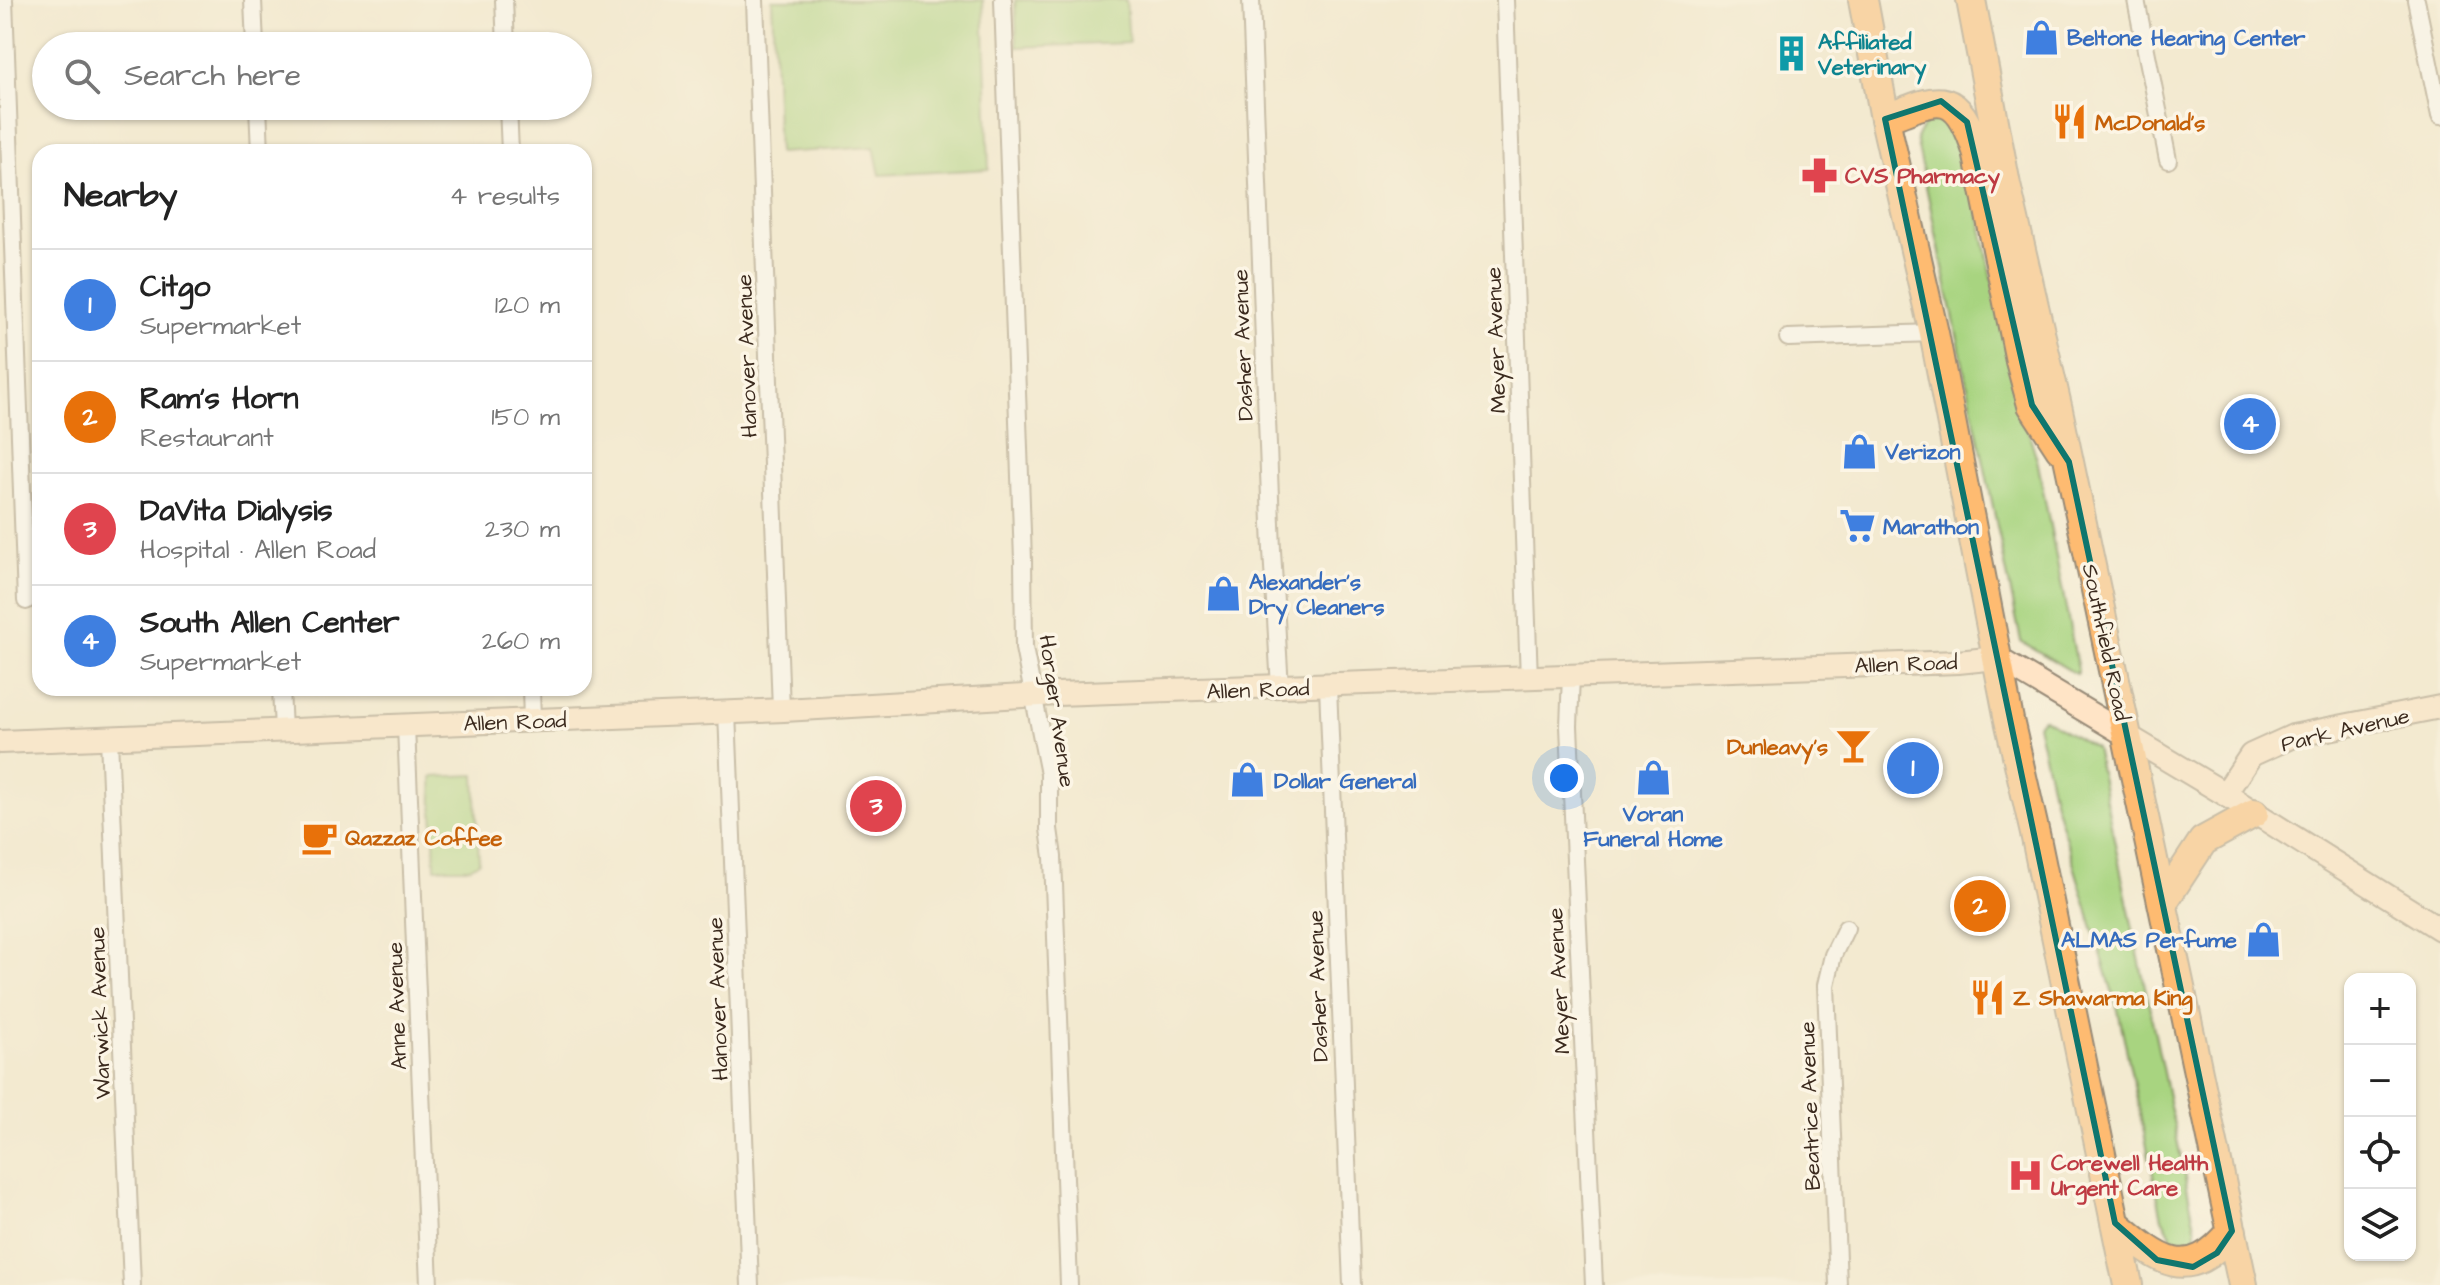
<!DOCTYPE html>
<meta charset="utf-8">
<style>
body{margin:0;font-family:"Architects Daughter",sans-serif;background:#f6f6f6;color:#222}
.controls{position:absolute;right:24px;bottom:24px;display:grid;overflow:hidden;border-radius:16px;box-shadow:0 2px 6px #0004}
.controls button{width:72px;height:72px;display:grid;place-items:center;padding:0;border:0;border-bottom:2px solid #e0e0e0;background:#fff;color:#222;font:40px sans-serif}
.you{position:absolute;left:1564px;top:778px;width:28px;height:28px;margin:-20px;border:6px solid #fff;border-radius:50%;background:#1a73e8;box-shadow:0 0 0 12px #1a73e833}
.badge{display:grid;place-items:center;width:52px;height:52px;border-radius:50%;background:#b45309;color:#fff;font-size:26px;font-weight:700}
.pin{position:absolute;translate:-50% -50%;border:4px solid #fff;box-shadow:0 2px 8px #0006}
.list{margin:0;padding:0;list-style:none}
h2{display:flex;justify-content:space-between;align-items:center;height:104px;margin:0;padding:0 32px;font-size:34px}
h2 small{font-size:26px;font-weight:400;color:#767676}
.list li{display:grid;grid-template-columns:52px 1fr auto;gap:24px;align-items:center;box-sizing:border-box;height:112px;padding:0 32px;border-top:2px solid #e0e0e0}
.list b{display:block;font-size:30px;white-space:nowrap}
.list p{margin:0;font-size:26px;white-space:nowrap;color:#767676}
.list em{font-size:26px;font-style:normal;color:#767676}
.icon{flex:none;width:44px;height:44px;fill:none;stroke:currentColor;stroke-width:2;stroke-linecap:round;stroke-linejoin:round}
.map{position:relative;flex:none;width:2440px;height:1285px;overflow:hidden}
.search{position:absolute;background:#fff;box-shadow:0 2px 6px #0004;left:32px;top:32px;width:560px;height:88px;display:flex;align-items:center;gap:20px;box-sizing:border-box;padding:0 28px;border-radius:44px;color:#767676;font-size:30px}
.panel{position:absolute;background:#fff;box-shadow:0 2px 6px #0004;left:32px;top:144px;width:560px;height:552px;border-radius:24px}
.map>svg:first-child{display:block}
.green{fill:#a8d480;stroke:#727f4f;stroke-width:2}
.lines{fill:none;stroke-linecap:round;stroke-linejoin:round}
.street-casing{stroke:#978a77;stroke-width:20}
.secondary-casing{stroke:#978a77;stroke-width:26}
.highway-casing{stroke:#978a77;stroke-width:32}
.street{stroke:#fff;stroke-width:16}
.secondary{stroke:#ffe4c6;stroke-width:22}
.highway{stroke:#febb71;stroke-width:28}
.marked{fill:none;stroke:#0f766e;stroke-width:6;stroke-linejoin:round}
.labels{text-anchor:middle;stroke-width:7;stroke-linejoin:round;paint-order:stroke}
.shop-label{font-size:22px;font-weight:bold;fill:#366cbe;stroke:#fcf5e5;text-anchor:start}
.culture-label{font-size:22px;font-weight:bold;fill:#0d838f;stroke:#fcf5e5;text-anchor:start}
.food-label{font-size:22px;font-weight:bold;fill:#c56008;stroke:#fcf5e5;text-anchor:start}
.health-label{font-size:22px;font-weight:bold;fill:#be3a42;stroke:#fcf5e5;text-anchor:start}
.street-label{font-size:22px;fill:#3b2a1e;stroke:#fcf5e5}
</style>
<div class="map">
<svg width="2440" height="1285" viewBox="0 0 2440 1285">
<rect width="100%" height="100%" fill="#fcf5e5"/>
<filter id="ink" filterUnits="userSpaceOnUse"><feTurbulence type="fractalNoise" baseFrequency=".0125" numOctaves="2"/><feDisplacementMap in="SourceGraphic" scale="16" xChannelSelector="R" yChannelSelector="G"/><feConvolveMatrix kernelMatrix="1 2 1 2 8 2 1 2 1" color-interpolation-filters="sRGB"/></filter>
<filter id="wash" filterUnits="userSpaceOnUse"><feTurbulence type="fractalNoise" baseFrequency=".006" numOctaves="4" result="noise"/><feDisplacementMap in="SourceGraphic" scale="32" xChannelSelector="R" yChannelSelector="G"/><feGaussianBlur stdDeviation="1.8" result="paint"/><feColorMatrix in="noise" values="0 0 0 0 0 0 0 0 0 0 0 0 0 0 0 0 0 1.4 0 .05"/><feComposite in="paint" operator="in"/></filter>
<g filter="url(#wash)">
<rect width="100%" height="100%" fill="#f3ead0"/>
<!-- green -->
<path class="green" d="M772 0H983L989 169 880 175 874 147 778 153Z
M1015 0H1126L1129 43 1017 47Z
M1936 120 1948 127 1966 151 2015 389 2037 459 2078 670 2076 674 2021 641 1916 138 1926 122Z
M2043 718 2095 748 2196 1230C2196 1239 2195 1245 2186 1248L2175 1242 2162 1218 2118 1010 2055 803 2037 724Z
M475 775 479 862 470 868H435L432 777Z"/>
</g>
<g filter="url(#ink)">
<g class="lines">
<defs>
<path id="street" d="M4 0 26 601
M253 0 255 46
M504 0 506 46
M755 0 781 710
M1003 0 1023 560 1024 648 1049 774V829L1053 857 1069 1285
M1251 0 1272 550 1280 688
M1505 0 1529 679
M2136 0 2168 160
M2416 0 2440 116
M258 106 260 152
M508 106 510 152
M1788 338 1934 333
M1571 675 1569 726 1594 1285
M1328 686 1352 1285
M281 688 283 731
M531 688 532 720
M727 712 750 1285
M406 726 429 1285
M109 738 132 1285
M1838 1285 1826 985 1833 955 1846 928"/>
<path id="secondary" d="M0 742 784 710 1057 694 1958 662 1997 658 2225 794 2440 929
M2225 794 2251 755 2293 736 2440 707"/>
<path id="highway" d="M1863 0 1885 119 1934 333 2009 720 2036 838 2128 1285
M1971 0 2006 185 2058 410 2243 1285
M1885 119C1939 97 1956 87 1977 151L2020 361 2032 405 2060 448
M2163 902 2203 841 2254 813
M2115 1223C2160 1262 2188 1285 2232 1231"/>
</defs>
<!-- street casing -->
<use href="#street" class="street-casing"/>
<!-- secondary casing -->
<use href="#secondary" class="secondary-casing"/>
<!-- highway casing -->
<use href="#highway" class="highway-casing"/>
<!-- street -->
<use href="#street" class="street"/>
<!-- secondary -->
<use href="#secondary" class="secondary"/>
<!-- highway -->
<use href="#highway" class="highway"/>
</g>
</g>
<!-- marked area -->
<path d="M0 0H2440V1285H0ZM1941 101 1967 122 2032 405 2069 462 2232 1231 2217 1253 2193 1267 2157 1260 2115 1223 1885 119Z" fill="#f3ead0" fill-opacity=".55" fill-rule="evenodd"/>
<path class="marked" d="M1941 101 1967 122 2032 405 2069 462 2232 1231 2217 1253 2193 1267 2157 1260 2115 1223 1885 119Z"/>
<!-- icons -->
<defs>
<symbol id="shop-bare" viewBox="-9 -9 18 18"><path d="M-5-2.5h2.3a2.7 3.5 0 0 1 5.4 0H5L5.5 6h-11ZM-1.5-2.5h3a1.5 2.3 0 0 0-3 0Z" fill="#3f7fe0" stroke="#fcf5e5" stroke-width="2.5" paint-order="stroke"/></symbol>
<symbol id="building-bare" viewBox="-9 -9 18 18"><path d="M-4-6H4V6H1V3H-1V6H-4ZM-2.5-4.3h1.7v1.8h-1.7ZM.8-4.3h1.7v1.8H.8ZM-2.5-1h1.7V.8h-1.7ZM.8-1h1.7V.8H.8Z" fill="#0f9aa8" stroke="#fcf5e5" stroke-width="2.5" paint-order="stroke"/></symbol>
<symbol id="restaurant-bare" viewBox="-9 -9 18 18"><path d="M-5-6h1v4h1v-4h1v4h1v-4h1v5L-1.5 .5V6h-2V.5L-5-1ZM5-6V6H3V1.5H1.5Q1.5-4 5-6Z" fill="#e8710a" stroke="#fcf5e5" stroke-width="2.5" paint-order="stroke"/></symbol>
<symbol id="pharmacy-bare" viewBox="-9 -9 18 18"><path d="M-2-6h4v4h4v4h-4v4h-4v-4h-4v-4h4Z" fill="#e0444e" stroke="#fcf5e5" stroke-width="2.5" paint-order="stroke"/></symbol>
<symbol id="supermarket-bare" viewBox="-9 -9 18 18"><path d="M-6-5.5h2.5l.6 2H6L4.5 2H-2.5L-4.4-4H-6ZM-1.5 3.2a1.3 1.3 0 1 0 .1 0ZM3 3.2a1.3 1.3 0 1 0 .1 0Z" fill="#3f7fe0" stroke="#fcf5e5" stroke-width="2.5" paint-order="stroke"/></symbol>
<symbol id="bar-bare" viewBox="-9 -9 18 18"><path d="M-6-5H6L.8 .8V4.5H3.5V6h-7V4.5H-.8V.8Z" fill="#e8710a" stroke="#fcf5e5" stroke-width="2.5" paint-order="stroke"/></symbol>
<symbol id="cafe-bare" viewBox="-9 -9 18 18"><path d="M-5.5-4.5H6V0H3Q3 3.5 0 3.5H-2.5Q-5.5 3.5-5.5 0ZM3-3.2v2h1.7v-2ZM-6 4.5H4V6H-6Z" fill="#e8710a" stroke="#fcf5e5" stroke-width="2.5" paint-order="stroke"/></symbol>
<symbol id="hospital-bare" viewBox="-9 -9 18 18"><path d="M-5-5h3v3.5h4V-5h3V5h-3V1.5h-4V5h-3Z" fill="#e0444e" stroke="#fcf5e5" stroke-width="2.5" paint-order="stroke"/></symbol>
</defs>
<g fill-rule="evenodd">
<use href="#shop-bare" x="2016" y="12" width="51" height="51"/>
<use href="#building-bare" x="1766" y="28" width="51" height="51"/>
<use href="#restaurant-bare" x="2044" y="96" width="51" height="51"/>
<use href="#pharmacy-bare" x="1794" y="150" width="51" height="51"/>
<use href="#shop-bare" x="1834" y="426" width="51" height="51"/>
<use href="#supermarket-bare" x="1832" y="500" width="51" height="51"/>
<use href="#shop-bare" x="1198" y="568" width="51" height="51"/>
<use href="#bar-bare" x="1828" y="720" width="51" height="51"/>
<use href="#shop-bare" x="1628" y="752" width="51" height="51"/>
<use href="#shop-bare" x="1222" y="754" width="51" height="51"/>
<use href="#cafe-bare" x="294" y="812" width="51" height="51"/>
<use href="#shop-bare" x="2238" y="914" width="51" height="51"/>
<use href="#restaurant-bare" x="1962" y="972" width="51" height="51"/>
<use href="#hospital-bare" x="2000" y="1150" width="51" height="51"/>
</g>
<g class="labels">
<!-- shop labels -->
<g class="shop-label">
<text x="2067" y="45">Beltone Hearing Center</text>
<text x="1885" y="459">Verizon</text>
<text x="1883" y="534">Marathon</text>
<text x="1249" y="589">Alexander’s<tspan x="1249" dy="25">Dry Cleaners</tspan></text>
<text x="1274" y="788">Dollar General</text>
<text x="1653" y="821" text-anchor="middle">Voran<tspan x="1653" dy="25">Funeral Home</tspan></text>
<text x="2237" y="947" text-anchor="end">ALMAS Perfume</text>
</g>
<!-- culture labels -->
<g class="culture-label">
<text x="1818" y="49">Affiliated<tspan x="1818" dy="25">Veterinary</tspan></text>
</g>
<!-- food labels -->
<g class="food-label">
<text x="2095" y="130">McDonald's</text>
<text x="1828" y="754" text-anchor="end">Dunleavy’s</text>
<text x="345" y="845">Qazzaz Coffee</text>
<text x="2013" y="1005">Z Shawarma King</text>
</g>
<!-- health labels -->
<g class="health-label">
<text x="1845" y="183">CVS Pharmacy</text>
<text x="2051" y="1170">Corewell Health<tspan x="2051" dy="25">Urgent Care</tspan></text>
</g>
<!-- street labels -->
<g class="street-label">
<text transform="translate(1495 340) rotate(-92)" y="8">Meyer Avenue</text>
<text transform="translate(1242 345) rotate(-92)" y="8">Dasher Avenue</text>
<text transform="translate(746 356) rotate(-92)" y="8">Hanover Avenue</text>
<text transform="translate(2107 642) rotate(78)" y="8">Southfield Road</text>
<text transform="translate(1906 663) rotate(-2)" y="8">Allen Road</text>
<text transform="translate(1258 689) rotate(-2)" y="8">Allen Road</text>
<text transform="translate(1058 711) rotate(82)" y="8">Horger Avenue</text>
<text transform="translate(515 721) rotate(-2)" y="8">Allen Road</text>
<text transform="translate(2345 729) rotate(-13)" y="8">Park Avenue</text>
<text transform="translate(1558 981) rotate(-93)" y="8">Meyer Avenue</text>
<text transform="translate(1317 986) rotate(-92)" y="8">Dasher Avenue</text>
<text transform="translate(717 999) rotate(-92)" y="8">Hanover Avenue</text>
<text transform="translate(396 1006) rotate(-92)" y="8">Anne Avenue</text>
<text transform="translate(99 1013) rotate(-92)" y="8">Warwick Avenue</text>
<text transform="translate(1809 1106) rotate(-92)" y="8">Beatrice Avenue</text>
</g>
</g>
</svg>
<div class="controls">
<button>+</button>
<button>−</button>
<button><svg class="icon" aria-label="locate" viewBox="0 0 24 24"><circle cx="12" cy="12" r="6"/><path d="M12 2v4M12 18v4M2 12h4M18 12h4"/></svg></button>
<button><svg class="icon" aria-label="layers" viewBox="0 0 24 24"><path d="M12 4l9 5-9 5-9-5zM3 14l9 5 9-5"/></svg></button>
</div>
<div class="you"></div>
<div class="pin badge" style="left:1913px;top:768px;background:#3f7fe0">1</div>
<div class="pin badge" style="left:1980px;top:906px;background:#e8710a">2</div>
<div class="pin badge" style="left:876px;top:806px;background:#e0444e">3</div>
<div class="pin badge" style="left:2250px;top:424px;background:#3f7fe0">4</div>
<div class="search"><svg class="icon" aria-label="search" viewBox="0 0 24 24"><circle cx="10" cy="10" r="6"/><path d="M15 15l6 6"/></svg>Search here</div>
<section class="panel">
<h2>Nearby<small>4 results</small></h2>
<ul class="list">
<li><span class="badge" style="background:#3f7fe0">1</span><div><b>Citgo</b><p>Supermarket</p></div><em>120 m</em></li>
<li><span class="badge" style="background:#e8710a">2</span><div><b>Ram's Horn</b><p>Restaurant</p></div><em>150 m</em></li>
<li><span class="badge" style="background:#e0444e">3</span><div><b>DaVita Dialysis</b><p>Hospital · Allen Road</p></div><em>230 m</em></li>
<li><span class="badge" style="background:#3f7fe0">4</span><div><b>South Allen Center</b><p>Supermarket</p></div><em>260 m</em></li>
</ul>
</section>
</div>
